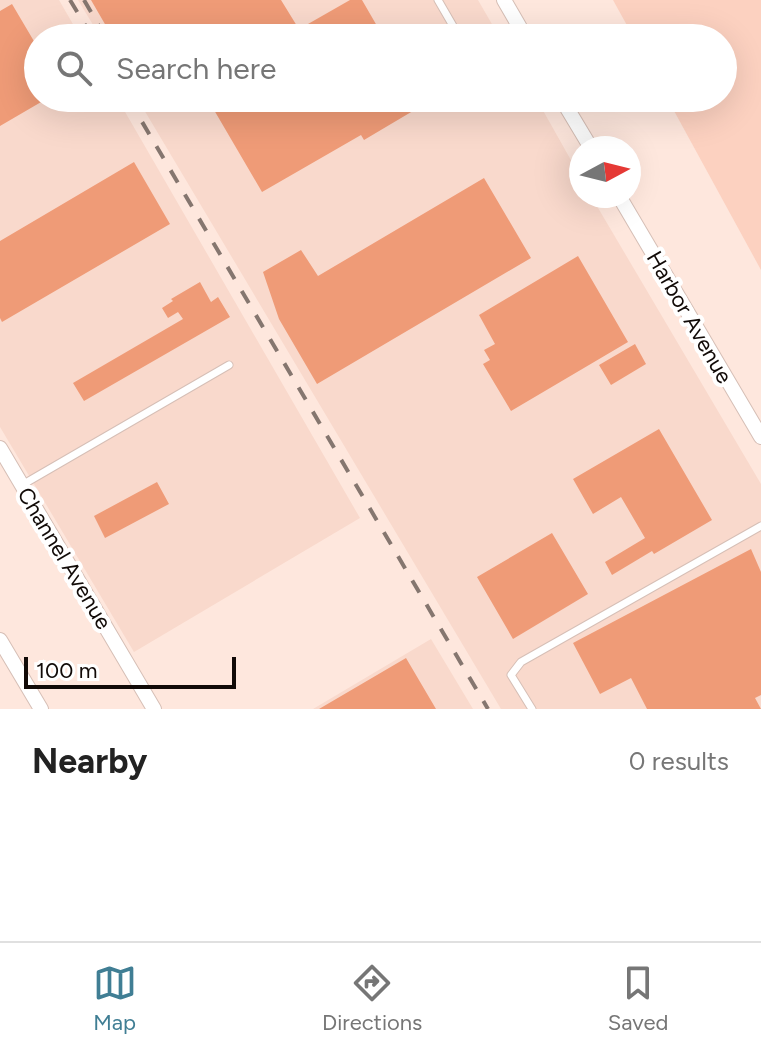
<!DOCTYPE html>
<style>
body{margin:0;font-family:Figtree,sans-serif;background:#f2f2f2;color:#222}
.compass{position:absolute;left:569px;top:136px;width:72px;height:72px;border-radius:50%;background:#fff;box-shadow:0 8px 32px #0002;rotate:83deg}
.scale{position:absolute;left:24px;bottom:20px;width:212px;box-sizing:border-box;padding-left:8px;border:4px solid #110a07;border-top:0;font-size:22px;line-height:28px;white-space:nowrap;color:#110a07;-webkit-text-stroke:6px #fff;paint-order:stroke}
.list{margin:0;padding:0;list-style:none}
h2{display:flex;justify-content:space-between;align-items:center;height:104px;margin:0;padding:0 32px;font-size:34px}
h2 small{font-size:26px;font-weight:400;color:#767676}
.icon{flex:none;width:44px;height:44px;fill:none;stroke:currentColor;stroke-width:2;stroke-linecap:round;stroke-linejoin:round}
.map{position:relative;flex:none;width:761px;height:709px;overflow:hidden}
.search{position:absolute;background:#fff;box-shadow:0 8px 32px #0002;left:24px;right:24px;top:24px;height:88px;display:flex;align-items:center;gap:20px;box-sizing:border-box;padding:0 28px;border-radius:44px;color:#767676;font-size:30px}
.sheet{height:232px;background:#fff}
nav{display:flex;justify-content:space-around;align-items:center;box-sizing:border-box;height:112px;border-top:2px solid #e0e0e0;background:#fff;font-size:22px;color:#767676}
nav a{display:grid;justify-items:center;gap:4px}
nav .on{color:#407e94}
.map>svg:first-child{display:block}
.built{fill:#f9d9cc}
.green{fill:#fcd1c0}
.building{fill:#ef9b77}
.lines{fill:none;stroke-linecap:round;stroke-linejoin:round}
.service-casing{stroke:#d6bfb6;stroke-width:9}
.minor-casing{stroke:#d6bfb6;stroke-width:16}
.service{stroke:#fff;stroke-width:7}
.minor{stroke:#fff;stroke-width:14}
.rail{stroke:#85766f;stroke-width:4;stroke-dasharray:14 14;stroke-linecap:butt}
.labels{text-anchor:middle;stroke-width:8;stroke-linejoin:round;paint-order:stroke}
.street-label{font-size:22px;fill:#110a07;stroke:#fff}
</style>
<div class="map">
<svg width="761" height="709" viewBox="0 0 761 709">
<rect width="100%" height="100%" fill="#fee7dd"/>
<!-- built -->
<path class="built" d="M0 0H59L81 38H38V98H117L360 518 134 652 0 427Z
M78 0H478L500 38H101Z
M137 98H536L581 178V196H591L761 484V709H501Z
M431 639 473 709H313Z"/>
<!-- green -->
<path class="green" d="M613 0H761V270L667 98H723V38H634Z"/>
<!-- building -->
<path class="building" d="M91 0H281L297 26 276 38H113Z
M350 0H362L384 38H312L316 36 308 24Z
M12 4 38 48V98H48L0 126V11Z
M149 98H175L155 110Z
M207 98H419L423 105 364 140 361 135 262 192Z
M134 162 170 224 2 322 0 318V241Z
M484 178 531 258 317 384 279 319 263 272 301 250 318 276Z
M578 256 628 342 511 411 483 364 490 360 484 350 495 344 479 315Z
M200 282 211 302 218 297 230 317 84 401 73 383 183 319 178 312 168 318 162 308 173 301 171 299Z
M635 344 646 364 611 385 599 365Z
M659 429 712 520 654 554 652 551 612 575 605 562 645 538 621 497 593 514 573 479Z
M157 482 169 504 105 538 94 516Z
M552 533 588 594 513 639 477 577Z
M751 549 761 572V695L755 698 761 709H647L631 678 600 694 573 643Z
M406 658 436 709H319Z"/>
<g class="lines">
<defs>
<path id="service" d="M438 0 460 38
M22 485 229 365
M532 709 511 675 521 662 761 526"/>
<path id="minor" d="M504 0 526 38
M561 98 591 148
M619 196 761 437
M0 448 154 709
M0 640 41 709"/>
</defs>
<!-- service casing -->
<use href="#service" class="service-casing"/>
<!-- minor casing -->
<use href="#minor" class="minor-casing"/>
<!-- service -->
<use href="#service" class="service"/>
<!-- minor -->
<use href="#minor" class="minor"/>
<!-- rail -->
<path class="rail" d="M70 0 93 38
M84 0 106 38
M128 98 488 709"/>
</g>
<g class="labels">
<!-- street labels -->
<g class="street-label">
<text transform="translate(690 317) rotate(60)" y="8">Harbor Avenue</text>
<text transform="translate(65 558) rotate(59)" y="8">Channel Avenue</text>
</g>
</g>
</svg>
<svg class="compass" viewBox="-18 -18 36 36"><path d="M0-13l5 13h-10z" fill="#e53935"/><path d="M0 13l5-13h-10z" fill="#767676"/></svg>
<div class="scale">100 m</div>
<div class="search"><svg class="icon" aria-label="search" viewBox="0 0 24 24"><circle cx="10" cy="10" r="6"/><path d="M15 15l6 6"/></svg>Search here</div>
</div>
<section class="sheet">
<h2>Nearby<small>0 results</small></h2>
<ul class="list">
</ul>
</section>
<nav>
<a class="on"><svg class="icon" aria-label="map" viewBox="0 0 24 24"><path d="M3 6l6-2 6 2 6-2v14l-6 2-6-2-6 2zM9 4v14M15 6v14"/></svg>Map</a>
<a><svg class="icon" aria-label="directions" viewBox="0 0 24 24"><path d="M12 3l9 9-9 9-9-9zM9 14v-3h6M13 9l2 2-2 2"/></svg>Directions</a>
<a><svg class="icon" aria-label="saved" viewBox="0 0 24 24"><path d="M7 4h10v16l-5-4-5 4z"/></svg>Saved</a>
</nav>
